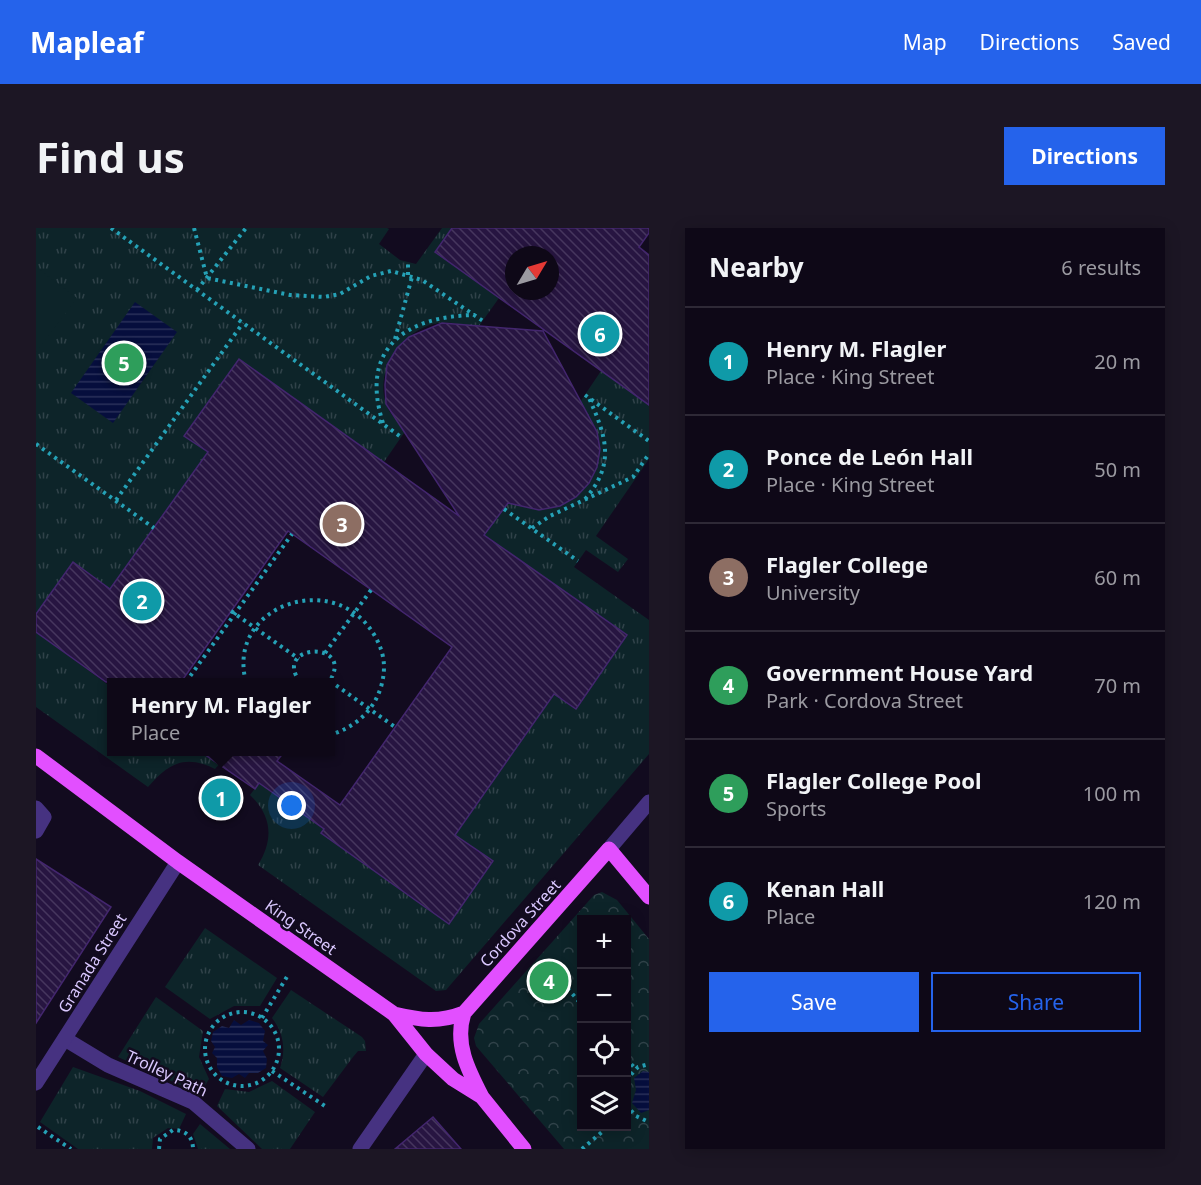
<!DOCTYPE html>
<meta charset="utf-8">
<style>
body{margin:0;font-family:"Noto Sans",sans-serif;background:#1c1624;color:#f1f3f6}
.controls{position:absolute;right:18px;bottom:18px;display:grid;overflow:hidden;border-radius:0px;box-shadow:0 3px 15px #0003}
.controls button{width:54px;height:54px;display:grid;place-items:center;padding:0;border:0;border-bottom:2px solid #2e2936;background:#0e0817;color:#f1f3f6;font:30px sans-serif}
.compass{position:absolute;left:469px;top:18px;width:54px;height:54px;border-radius:50%;background:#0e0817;box-shadow:0 3px 15px #0003;rotate:52deg}
.you{position:absolute;left:256px;top:578px;width:21px;height:21px;margin:-15px;border:4px solid #fff;border-radius:50%;background:#1a73e8;box-shadow:0 0 0 9px #1a73e833}
.badge{display:grid;place-items:center;width:39px;height:39px;border-radius:50%;background:#2563eb;color:#fff;font-size:20px;font-weight:700}
.pin{position:absolute;translate:-50% -50%;border:3px solid #fff;box-shadow:0 2px 6px #0006}
.popup{position:absolute;left:71px;top:450px;width:228px;height:78px;box-sizing:border-box;display:grid;place-content:center;border-radius:0px;background:#0e0817;filter:drop-shadow(0 2px 4px #0005);font-size:20px;white-space:nowrap;color:#9b9aa1}
.popup b{font-size:22px;color:#f1f3f6}
.popup::after{content:'';position:absolute;left:50%;top:100%;margin-left:-12px;border:12px solid transparent;border-top-color:#0e0817}
.list{margin:0;padding:0;list-style:none}
h2{display:flex;justify-content:space-between;align-items:center;height:78px;margin:0;padding:0 24px;font-size:26px}
h2 small{font-size:20px;font-weight:400;color:#9b9aa1}
.list li{display:grid;grid-template-columns:39px 1fr auto;gap:18px;align-items:center;box-sizing:border-box;height:108px;padding:0 24px;border-top:2px solid #2e2936}
.list b{display:block;font-size:22px;white-space:nowrap}
.list p{margin:0;font-size:20px;white-space:nowrap;color:#9b9aa1}
.list em{font-size:20px;font-style:normal;color:#9b9aa1}
.actions{display:flex;gap:12px;padding:18px 24px}
.actions a{flex:1;padding:14px 0;border:2px solid #2563eb;border-radius:0px;text-align:center;font-size:21px;color:#2563eb}
.actions .main{background:#2563eb;color:#fff}
.icon{flex:none;width:33px;height:33px;fill:none;stroke:currentColor;stroke-width:2;stroke-linecap:round;stroke-linejoin:round}
.map{position:relative;flex:none;width:613px;height:921px;overflow:hidden;border-radius:0px}
header{display:flex;align-items:center;gap:36px;box-sizing:border-box;height:84px;padding:0 30px;background:#2563eb;color:#fff}
header strong{font-size:28px}
nav{display:flex;gap:33px;margin-inline-start:auto;font-size:21px}
.intro{display:flex;align-items:center;justify-content:space-between;box-sizing:border-box;height:144px;padding:0 36px}
h1{margin:0;font-size:42px}
.button{padding:15px 27px;border-radius:0px;background:#2563eb;color:#fff;font-size:21px;font-weight:700}
main{display:flex;gap:36px;padding:0 36px}
aside{flex:1;background:#0e0817;border-radius:0px;box-shadow:0 3px 15px #0003}
.map>svg:first-child{display:block}
.grass{fill:url(#grass-tufts)}
.forest{fill:url(#forest-crowns);fill-rule:evenodd}
.pitch{fill:#0d2429}
.water{fill:url(#water-rules)}
.building{fill:url(#building-back-hatch);stroke:#43266e;stroke-width:1.5;fill-rule:evenodd}
.lines{fill:none;stroke-linecap:round;stroke-linejoin:round}
.path{stroke:#25a1b6;stroke-width:4;stroke-dasharray:3 4.5;stroke-linecap:butt}
.lane{stroke:#463281;stroke-width:15}
.street{stroke:#463281;stroke-width:15}
.primary{stroke:#e24fff;stroke-width:15}
.labels{text-anchor:middle;stroke-width:5;stroke-linejoin:round;paint-order:stroke}
.street-label{font-size:16px;fill:#dac8ff;stroke:#120b1f}
</style>
<header>
<strong>Mapleaf</strong>
<nav><a>Map</a><a>Directions</a><a>Saved</a></nav>
</header>
<div class="intro"><h1>Find us</h1><a class="button">Directions</a></div>
<main>
<div class="map">
<svg width="613" height="921" viewBox="0 0 613 921">
<defs>
<pattern id="grass-tufts" width="24" height="20" patternUnits="userSpaceOnUse" patternTransform="scale(1.5)"><rect width="24" height="20" fill="#0d2429"/><path d="M3 7l-1-3M5 7V3M7 7l1-3M15 17l-1-3M17 17v-4M19 17l1-3" fill="none" stroke="#304249"/></pattern>
<pattern id="forest-crowns" width="20" height="18" patternUnits="userSpaceOnUse" patternTransform="scale(1.5)"><rect width="20" height="18" fill="#0d2429"/><path d="M2 6a3 3 0 1 1 6 0M12 15a3 3 0 1 1 6 0" fill="none" stroke="#304249"/></pattern>
<pattern id="water-rules" width="6" height="5" patternUnits="userSpaceOnUse" patternTransform="scale(1.5)"><rect width="6" height="5" fill="#060e3d"/><path d="M0 2.5h6" fill="none" stroke="#2a305a"/></pattern>
<pattern id="building-back-hatch" width="6" height="6" patternUnits="userSpaceOnUse" patternTransform="scale(1.5)"><rect width="6" height="6" fill="#271541"/><path d="M-1 5l2 2M0 0l6 6M5-1l2 2" fill="none" stroke="#46365e"/></pattern>
</defs>
<rect width="100%" height="100%" fill="#120b1f"/>
<!-- grass -->
<path class="grass" d="M0 0H351L353 1 343 16 364 32 380 36 406 0H416L399 24 463 70 438 105C433 102 427 98 421 96 379 85 336 136 350 176 353 186 363 195 370 202L348 234 203 131 149 207 172 224 74 361 37 334 0 386Z
M565 143 613 177V231L560 308 592 331 582 344 550 322 538 339 613 392V526L410 762 400 763 222 637C238 611 236 588 214 567L223 555 288 601 285 605 413 696 419 607 518 466 540 481 591 407 448 307 474 272C483 276 494 282 504 282 542 280 574 241 561 204 557 193 550 185 542 177Z
M0 404 75 459 76 524H178L188 531 179 541C149 526 133 535 112 559L0 479Z
M169 700 241 750 224 778H198L174 791 129 759Z
M255 762 326 809 329 813 330 823H322L317 829 287 869 244 840C250 823 248 805 236 790Z
M120 769 167 803 163 829 173 851 164 866 82 829Z
M37 839 104 863 150 886 143 901 132 900 117 910 116 921H42L4 894Z
M236 853 279 884 254 921H226L181 878 189 861 213 864Z
M164 896 194 921H162L157 906Z"/>
<!-- forest -->
<path class="forest" d="M566 664 581 672 613 711V921H528L440 818 438 810 443 796 558 667ZM546 692H590V898H546Z"/>
<!-- pitch -->
<path class="pitch" d="M0 39 41 70 0 124Z"/>
<!-- water -->
<path class="water" d="M99 74 141 104 77 195 35 165Z
M198 792 205 797 213 792 223 795 229 803 227 813 232 817 227 823 231 831 230 840 222 845H213L209 850 203 846 196 850 186 848 181 839V830L176 825 179 819 175 813 177 804 186 798 193 800Z
M607 843 613 844V882L605 885 596 875 600 862 598 850Z"/>
<!-- building -->
<path class="building" d="M416 0H613V5L603 19 613 27V177L399 24ZM478 27H514V63H478Z
M406 95 507 103 561 204 564 221 561 239 553 255 540 269 524 278 503 282 472 275 448 307 591 407 540 481 518 466 419 607 457 633 413 696 285 605 288 601 223 555 219 561 165 524H248L241 533 304 577 416 419 252 303 145 454H70L0 404V386L37 334 74 361 172 224 148 208 203 131 423 288 350 176 349 157 351 137 361 120 373 109Z
M0 631 75 679 0 795Z
M397 889 425 921H359Z"/>
<g class="lines">
<!-- path -->
<path class="path" d="M75 0 365 209
M158 0 171 50 254 67 288 69 304 66 335 48 355 43 386 52 447 93
M372 47V34
M161 62 210 0
M359 111 376 49
M549 167 613 213
M347 195C323 121 369 88 439 87
M0 216 118 300
M549 271C580 236 570 208 553 170
M80 272 207 95
M468 281 542 333
M496 300 514 288 597 249 613 226
M195 383 263 431
M289 425 335 362
M294 453 359 499
M150 454 256 306
M210 454C189 376 302 339 340 410 349 427 350 441 345 459 337 484 319 499 294 507
M264 454C235 415 321 412 293 454
M507 732 546 777
M169 821a37 37 0 1 1 74 0a37 37 0 1 1-74 0Z
M226 790 252 747
M590 831 600 841
M236 843 289 878
M590 852 602 839 613 836
M590 877 600 888 613 894
M2 899 35 921
M123 921 124 911 137 902C149 902 157 908 157 921
M546 921 573 898"/>
<!-- lane -->
<path class="lane" d="M0 580 8 589 0 603
M29 811 72 837 157 874 212 921"/>
<!-- street -->
<path class="street" d="M573 621 613 574
M0 855 142 634
M324 921 390 826"/>
<!-- primary -->
<path class="primary" d="M0 528 142 634 358 786 390 826 417 851 446 869 488 921
M428 785C418 815 432 842 446 869
M358 786C384 792 402 795 428 785L573 621 613 669"/>
</g>
<g class="labels">
<!-- street labels -->
<g class="street-label">
<text transform="translate(484 695) rotate(-48)" y="6">Cordova Street</text>
<text transform="translate(265 699) rotate(35)" y="6">King Street</text>
<text transform="translate(56 735) rotate(-58)" y="6">Granada Street</text>
<text transform="translate(131 845) rotate(25)" y="6">Trolley Path</text>
</g>
</g>
</svg>
<div class="controls">
<button>+</button>
<button>−</button>
<button><svg class="icon" aria-label="locate" viewBox="0 0 24 24"><circle cx="12" cy="12" r="6"/><path d="M12 2v4M12 18v4M2 12h4M18 12h4"/></svg></button>
<button><svg class="icon" aria-label="layers" viewBox="0 0 24 24"><path d="M12 4l9 5-9 5-9-5zM3 14l9 5 9-5"/></svg></button>
</div>
<svg class="compass" viewBox="-18 -18 36 36"><path d="M0-13l5 13h-10z" fill="#e53935"/><path d="M0 13l5-13h-10z" fill="#9b9aa1"/></svg>
<div class="you"></div>
<div class="pin badge" style="left:185px;top:570px;background:#0f9aa8">1</div>
<div class="popup"><b>Henry M. Flagler</b>Place</div>
<div class="pin badge" style="left:106px;top:373px;background:#0f9aa8">2</div>
<div class="pin badge" style="left:306px;top:296px;background:#8d6e63">3</div>
<div class="pin badge" style="left:513px;top:753px;background:#2e9e5b">4</div>
<div class="pin badge" style="left:88px;top:135px;background:#2e9e5b">5</div>
<div class="pin badge" style="left:564px;top:106px;background:#0f9aa8">6</div>
</div>
<aside>
<h2>Nearby<small>6 results</small></h2>
<ul class="list">
<li><span class="badge" style="background:#0f9aa8">1</span><div><b>Henry M. Flagler</b><p>Place · King Street</p></div><em>20 m</em></li>
<li><span class="badge" style="background:#0f9aa8">2</span><div><b>Ponce de León Hall</b><p>Place · King Street</p></div><em>50 m</em></li>
<li><span class="badge" style="background:#8d6e63">3</span><div><b>Flagler College</b><p>University</p></div><em>60 m</em></li>
<li><span class="badge" style="background:#2e9e5b">4</span><div><b>Government House Yard</b><p>Park · Cordova Street</p></div><em>70 m</em></li>
<li><span class="badge" style="background:#2e9e5b">5</span><div><b>Flagler College Pool</b><p>Sports</p></div><em>100 m</em></li>
<li><span class="badge" style="background:#0f9aa8">6</span><div><b>Kenan Hall</b><p>Place</p></div><em>120 m</em></li>
</ul>
<div class="actions"><a class="main">Save</a><a>Share</a></div>
</aside>
</main>
